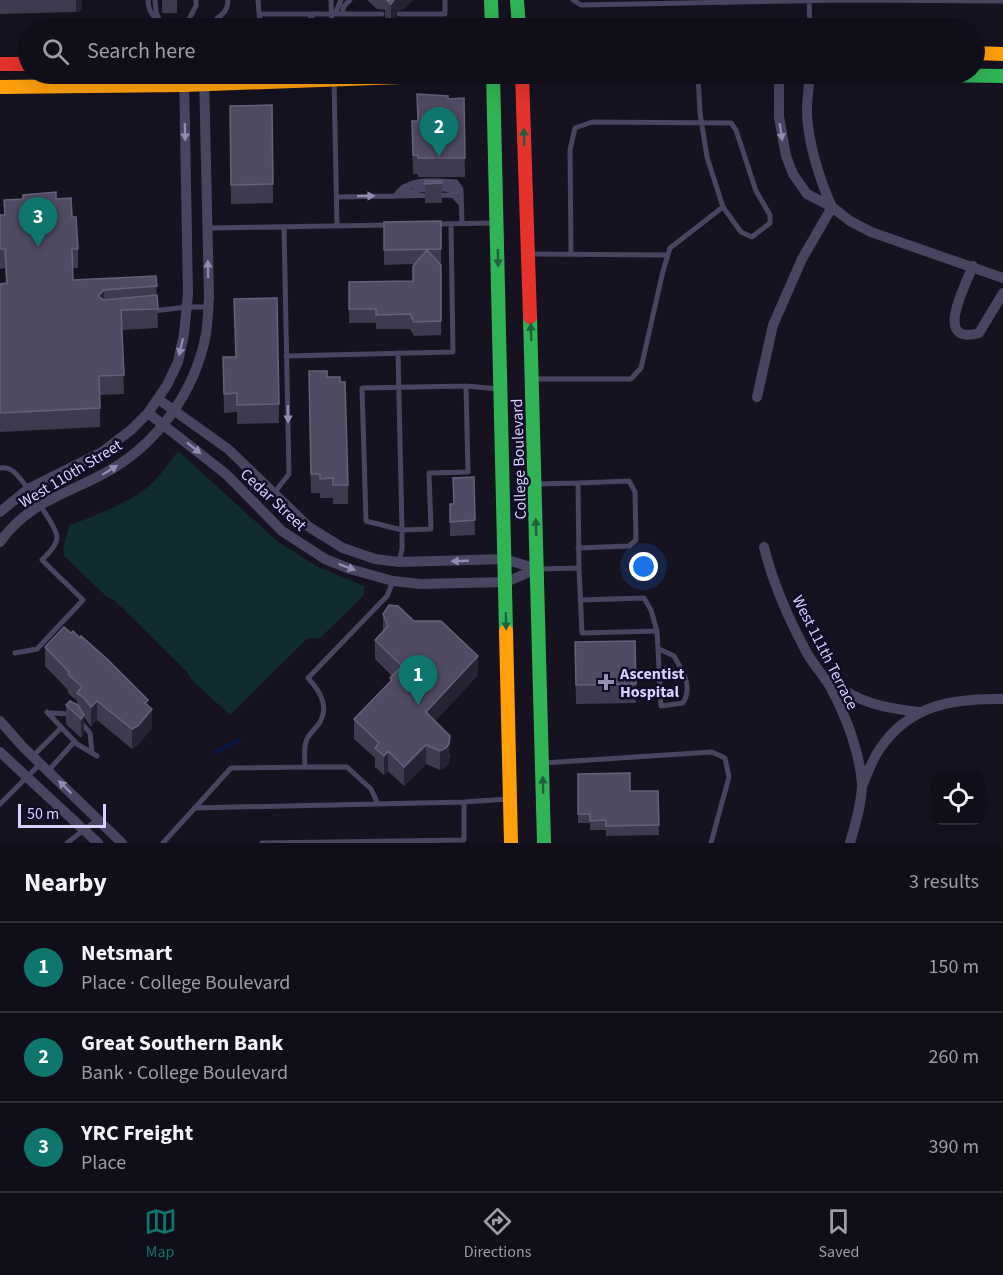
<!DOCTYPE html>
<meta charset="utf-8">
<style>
body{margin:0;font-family:"Source Sans 3",sans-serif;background:#1e1c25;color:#f1f3f6}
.controls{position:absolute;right:18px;bottom:18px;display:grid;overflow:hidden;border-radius:12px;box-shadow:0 6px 24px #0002}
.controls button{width:54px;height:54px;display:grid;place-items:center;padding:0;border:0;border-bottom:2px solid #302e37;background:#100e18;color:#f1f3f6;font:30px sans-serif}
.scale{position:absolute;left:18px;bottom:15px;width:88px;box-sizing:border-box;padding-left:6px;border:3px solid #d8d1ff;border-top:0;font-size:16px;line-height:21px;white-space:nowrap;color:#d8d1ff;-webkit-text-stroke:4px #120c26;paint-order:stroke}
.you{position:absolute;left:644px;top:567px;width:21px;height:21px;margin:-15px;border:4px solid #fff;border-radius:50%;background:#1a73e8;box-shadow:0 0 0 9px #1a73e833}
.badge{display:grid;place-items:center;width:39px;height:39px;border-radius:50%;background:#0f766e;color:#fff;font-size:20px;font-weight:700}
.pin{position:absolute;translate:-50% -50px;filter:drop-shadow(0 2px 3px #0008)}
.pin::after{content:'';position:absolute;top:32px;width:21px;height:18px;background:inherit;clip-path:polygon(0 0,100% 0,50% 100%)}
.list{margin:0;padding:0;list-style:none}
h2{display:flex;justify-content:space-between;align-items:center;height:78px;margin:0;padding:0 24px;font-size:26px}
h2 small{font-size:20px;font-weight:400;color:#9c9ca2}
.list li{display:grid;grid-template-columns:39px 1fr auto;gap:18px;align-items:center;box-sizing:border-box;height:90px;padding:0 24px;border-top:2px solid #302e37}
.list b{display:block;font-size:22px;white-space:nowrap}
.list p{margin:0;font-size:20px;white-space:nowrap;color:#9c9ca2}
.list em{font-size:20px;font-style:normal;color:#9c9ca2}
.icon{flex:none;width:33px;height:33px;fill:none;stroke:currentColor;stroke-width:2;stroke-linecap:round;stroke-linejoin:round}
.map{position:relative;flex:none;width:1003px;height:843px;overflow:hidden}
.search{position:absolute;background:#100e18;box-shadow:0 6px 24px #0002;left:18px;right:18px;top:18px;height:66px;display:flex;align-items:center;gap:15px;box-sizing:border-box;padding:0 21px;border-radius:33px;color:#9c9ca2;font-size:22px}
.sheet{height:348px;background:#100e18}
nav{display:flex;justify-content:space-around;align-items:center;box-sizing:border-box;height:84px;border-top:2px solid #302e37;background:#100e18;font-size:16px;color:#9c9ca2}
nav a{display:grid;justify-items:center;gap:3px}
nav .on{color:#0f766e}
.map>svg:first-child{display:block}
.green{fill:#102c2e}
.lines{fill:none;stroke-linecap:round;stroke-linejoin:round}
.stream{stroke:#071843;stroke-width:4}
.lane{stroke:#484561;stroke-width:5}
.street{stroke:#484561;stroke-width:10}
.fast{stroke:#30b455;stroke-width:14}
.slow{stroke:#ff9f0a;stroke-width:14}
.jam{stroke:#e5322d;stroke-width:14}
.wall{fill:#3f3a4f}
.shaded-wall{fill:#282334}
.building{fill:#504b62;stroke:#65607b;stroke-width:1.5}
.oneway{fill:#908bb0}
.oneway2{fill:#21603e}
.poi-dot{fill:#948eb1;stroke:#120c26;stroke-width:2}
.labels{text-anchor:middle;stroke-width:5;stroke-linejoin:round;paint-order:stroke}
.street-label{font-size:16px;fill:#d8d1ff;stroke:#120c26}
.poi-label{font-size:16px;font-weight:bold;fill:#d8d1ff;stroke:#120c26;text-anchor:start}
</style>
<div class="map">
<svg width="1003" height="843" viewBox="0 0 1003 843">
<rect width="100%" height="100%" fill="#161220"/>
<!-- green -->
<path class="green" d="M178 451 277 541 318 567 364 586V595L320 638H308L230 715 191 679 188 673 114 600 107 597 64 556 63 549 69 525C89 519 134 500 149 486 160 476 169 463 178 451Z"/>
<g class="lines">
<!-- stream -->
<path class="stream" d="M216 752 239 740"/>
<!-- lane -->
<path class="lane" d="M148 0C148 19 162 23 178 28
M155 0 156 12 160 21
M258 0 259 14H382
M331 0 332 28
M573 0 581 5 845 0 1003 1
M809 0 810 28
M259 14 260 20 265 27C283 26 303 31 314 14
M335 14 341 0
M342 14 344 6 350 0
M399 14H445V0
M184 28 196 6V0
M204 28C215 18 228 16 228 0
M334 80 337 226
M403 194C417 190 445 184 457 194
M397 195 411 186H453L459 193
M395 196C407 176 436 181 456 182L461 189 462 223
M337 197 453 195 461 204
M436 224 496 223
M208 228 391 225
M529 254 668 255
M571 255 570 150 575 128 592 122 731 123 736 130 756 191 770 215V223L752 237 741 232 723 207
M153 311 187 307H208
M398 353 402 530 431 529 429 473 468 472 466 386
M286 356 453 352 451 224
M533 379H631L641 368 663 271 670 248 723 207 707 157 700 113 698 74
M0 468C5 467 9 468 13 471 23 480 56 525 57 537 57 546 48 553 42 560L83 600 37 649 15 653
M578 483 629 481 635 492 636 540 629 546 578 548
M535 484 578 483 579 568 539 569
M274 493 289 474 284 227
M399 561 402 549V530L366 521 362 388 466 386 499 389
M579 568 582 633 657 631 651 610 644 598 580 600
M657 631 661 706 683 703C693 686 683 672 674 656L659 649
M47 712 77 744 97 756
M49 713 72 714
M79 720 90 733 92 753
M33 756 61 728
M543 763 712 752 725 758 729 777 711 843
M305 767H347L371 789 378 804
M48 771 75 741
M464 802 508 799
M0 804 41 763
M194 808 464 802V840L262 843
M67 843 98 819
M163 843 231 768 305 767C305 758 303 747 307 739 310 732 318 727 321 720 329 704 318 689 308 678L387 596 393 581"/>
<!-- street -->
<path class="street" d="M779 74V117L786 156 793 174 807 194 832 207 850 221 871 232 1003 278
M810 74C809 86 807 99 807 111 807 140 820 181 832 207
M973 266C966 284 932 346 979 333L1003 293
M757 397 773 325 802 259 832 207
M158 399 228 449 309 527 343 548 375 559 399 562 505 559 537 569
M148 413 226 474 282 531 325 559 350 569 393 581 420 584 506 582 537 569
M0 512 28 489 102 452 131 430 148 413 167 385 178 362 184 334 188 294 184 74
M0 542C28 503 64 495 103 474 155 447 195 393 206 334 208 322 208 309 209 297L204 74
M764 547C773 584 789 620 807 653 815 667 826 678 833 692 847 719 860 754 862 784 862 803 855 825 850 843
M830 681C859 703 884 708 919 712
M0 721 23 747 122 843
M0 752 98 843
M863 784C868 773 872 760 879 750 909 705 952 698 1003 699"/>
<!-- fast -->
<path class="fast" d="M491 0 492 28
M517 0 519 28
M482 74H584
M493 74 506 631
M868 74 1003 76
M530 317 544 843"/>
<!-- slow -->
<path class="slow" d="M974 53 1003 54
M0 87 184 85 482 74
M506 631 511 843"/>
<!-- jam -->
<path class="jam" d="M0 64H28
M522 74 530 317"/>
</g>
<!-- wall -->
<path class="wall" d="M0 0H82V10L76 12 0 14Z
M162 0H177V13H162Z
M367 0H413L404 9 396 11V18L391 23 385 17V10L377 9Z
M464 98 465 177H418V174H413L412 140 417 121 448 99Z
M272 105 273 203 231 204 230 106Z
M425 181H442V203H425Z
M56 199 72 217 78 249V268H73V280L156 276 158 328 122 330 124 394 100 395V427L0 432V284L6 283 5 268 0 269V215H4V200Z
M441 221V264H439L441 265V335L414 336 410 329H376V323H349V282L413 281 414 264 384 265V222Z
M223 357 279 404V423L237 424V412L224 413Z
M327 377 348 485V504H333V498H320V493H311L309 390Z
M474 477 475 535 450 536V504H453Z
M383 614 414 621 478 675 435 721 450 755 449 763 446 767 440 770 426 764 404 786 388 771 384 775 375 767V758L354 739V719L390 682V678L392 676 375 659V640L383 632Z
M635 641 636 703 576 704 575 642Z
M45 647 148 705 152 728 138 745 132 749 97 720 91 727 84 717V734L81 738 66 724V705H77V701L68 693V690L45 666Z
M578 774 630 791H658L659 835 606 836V830H590V823H578Z"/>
<!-- shaded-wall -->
<path class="shaded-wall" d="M76 0H82V10L76 12Z
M394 0H413L404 9 396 11V18L391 23V4Z
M104 290V309L99 295Z
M478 656V675L426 731V712Z
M148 700V714L152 709V728L138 745 132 749V729L145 703Z
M97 701V720L91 727V707Z
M84 715V734L81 738V719Z
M450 736 449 763 446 767 440 770V751Z
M426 745V764L404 786V767Z
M388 751V771L384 775V756Z"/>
<!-- building -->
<path class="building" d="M387 0H394L391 4Z
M417 94 448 96V99L464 98 465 158H418V155H413L412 121H418Z
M272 105 273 184 231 185 230 106Z
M425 181H442V183L425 184Z
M56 192V199L71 198 72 217H76L78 249H72L73 280 156 276 157 286 104 290 99 295 100 298 104 300 157 295 158 309 121 310 124 375 99 376 100 408 0 413V284L7 283 5 249H0V215H5L4 200 23 199V195Z
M441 221V249L384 250V222Z
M427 250 441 265V321L414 322 410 314 376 315V309H349V282L413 281V266Z
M277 298 279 404 237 405V393L224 394 223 357H236L234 299Z
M309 371H327V377H340V382H345L348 485H333V478L320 479V474H311Z
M474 477 475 520 450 522V504H454L453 478Z
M389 605 398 606 414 621H441L478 656 426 712 450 736 449 744 446 748 440 751 426 745 404 767 388 751 384 756 375 748 379 743 354 719 392 680 390 678 402 666 375 640 388 626 383 614Z
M64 627 71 633 73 631 80 638 81 636 106 658 148 700 145 703 152 709 138 726 132 729 97 701 91 707 85 699 77 693 82 687 68 674 69 672 45 647Z
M635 641 636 684 576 685 575 642Z
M70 701 78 705 84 715 81 719 66 705Z
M630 773V791H658L659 825 606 826V820L590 821V814H578V774Z"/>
<!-- one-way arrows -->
<defs><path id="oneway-solid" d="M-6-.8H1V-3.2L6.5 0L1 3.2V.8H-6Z" transform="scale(1.5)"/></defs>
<g class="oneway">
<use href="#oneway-solid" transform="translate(185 132) rotate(89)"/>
<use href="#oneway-solid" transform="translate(781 132) rotate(81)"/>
<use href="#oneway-solid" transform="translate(366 196) rotate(-1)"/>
<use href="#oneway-solid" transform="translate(208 269) rotate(-91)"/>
<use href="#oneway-solid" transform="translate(181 347) rotate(103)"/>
<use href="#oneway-solid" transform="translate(288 414) rotate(89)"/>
<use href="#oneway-solid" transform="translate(194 448) rotate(39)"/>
<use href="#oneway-solid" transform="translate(110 470) rotate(-32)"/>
<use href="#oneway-solid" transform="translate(460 561) rotate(178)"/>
<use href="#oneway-solid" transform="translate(347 567) rotate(21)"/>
<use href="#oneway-solid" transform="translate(65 787) rotate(-135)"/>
</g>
<g class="oneway2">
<use href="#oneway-solid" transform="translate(524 137) rotate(-92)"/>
<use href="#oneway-solid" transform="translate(498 258) rotate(89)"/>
<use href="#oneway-solid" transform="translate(531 332) rotate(-92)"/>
<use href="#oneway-solid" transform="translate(536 527) rotate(-92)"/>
<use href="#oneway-solid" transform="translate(506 621) rotate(89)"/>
<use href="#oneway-solid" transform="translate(543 785) rotate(-91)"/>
</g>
<!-- markers -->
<path class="poi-dot" d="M603 673h6v6h6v6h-6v6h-6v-6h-6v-6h6z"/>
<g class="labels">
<!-- street labels -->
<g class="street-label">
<text transform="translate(518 459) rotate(-92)" y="6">College Boulevard</text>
<text transform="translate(70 473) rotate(-31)" y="6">West 110th Street</text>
<text transform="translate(274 499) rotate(43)" y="6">Cedar Street</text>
<text transform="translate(826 652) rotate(63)" y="6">West 111th Terrace</text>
</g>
<!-- poi labels -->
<g class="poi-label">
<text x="620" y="679">Ascentist<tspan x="620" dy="18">Hospital</tspan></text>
</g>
</g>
</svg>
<div class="controls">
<button><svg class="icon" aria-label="locate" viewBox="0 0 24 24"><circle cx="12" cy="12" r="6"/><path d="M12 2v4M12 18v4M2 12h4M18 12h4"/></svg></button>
</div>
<div class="scale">50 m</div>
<div class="you"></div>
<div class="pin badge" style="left:418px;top:705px">1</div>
<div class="pin badge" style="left:439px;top:157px">2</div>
<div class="pin badge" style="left:38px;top:247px">3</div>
<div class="search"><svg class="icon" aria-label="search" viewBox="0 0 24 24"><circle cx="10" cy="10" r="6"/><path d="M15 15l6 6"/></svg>Search here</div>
</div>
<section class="sheet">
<h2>Nearby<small>3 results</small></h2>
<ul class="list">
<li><span class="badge">1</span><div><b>Netsmart</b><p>Place · College Boulevard</p></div><em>150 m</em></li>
<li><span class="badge">2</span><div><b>Great Southern Bank</b><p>Bank · College Boulevard</p></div><em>260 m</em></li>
<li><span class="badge">3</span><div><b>YRC Freight</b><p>Place</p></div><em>390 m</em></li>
</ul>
</section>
<nav>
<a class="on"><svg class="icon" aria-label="map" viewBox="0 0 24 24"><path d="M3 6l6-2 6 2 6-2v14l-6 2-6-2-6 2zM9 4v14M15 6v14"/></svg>Map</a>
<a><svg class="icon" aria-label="directions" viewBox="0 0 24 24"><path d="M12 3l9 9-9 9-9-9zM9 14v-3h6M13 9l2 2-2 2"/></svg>Directions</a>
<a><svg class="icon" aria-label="saved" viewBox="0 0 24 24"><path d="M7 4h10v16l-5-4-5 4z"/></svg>Saved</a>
</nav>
